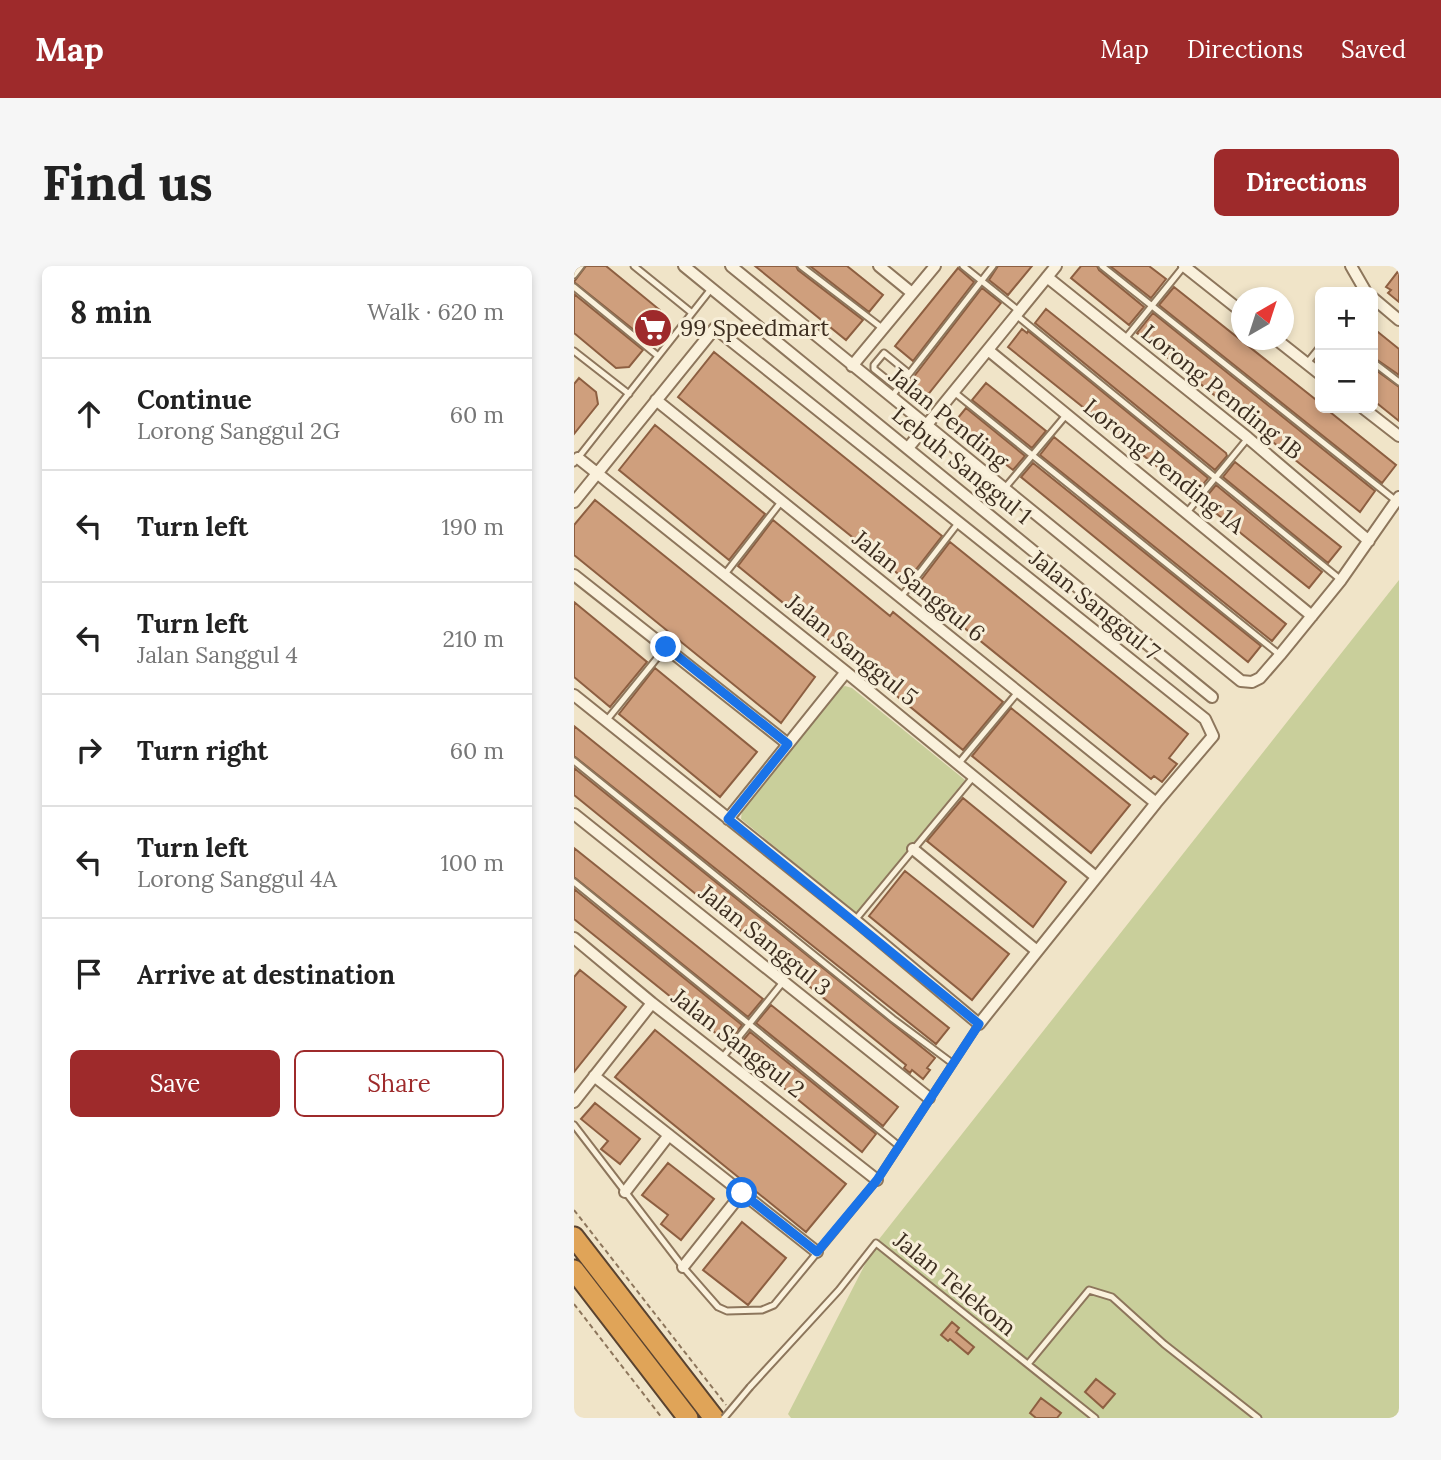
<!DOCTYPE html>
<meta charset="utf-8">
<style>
body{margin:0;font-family:Lora,serif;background:#f6f6f6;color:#222}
.controls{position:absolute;right:21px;top:21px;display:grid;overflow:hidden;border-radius:10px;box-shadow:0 4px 10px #0003}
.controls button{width:63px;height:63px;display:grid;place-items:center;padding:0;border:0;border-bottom:2px solid #e0e0e0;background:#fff;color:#222;font:35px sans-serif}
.compass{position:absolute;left:657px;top:21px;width:63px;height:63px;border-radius:50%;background:#fff;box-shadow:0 4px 10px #0003;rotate:39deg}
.stop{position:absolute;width:21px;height:21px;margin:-16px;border:5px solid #1a73e8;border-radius:50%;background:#fff}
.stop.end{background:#1a73e8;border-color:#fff;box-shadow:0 2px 7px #0008}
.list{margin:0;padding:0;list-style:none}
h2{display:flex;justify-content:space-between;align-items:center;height:91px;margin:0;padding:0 28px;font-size:30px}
h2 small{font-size:23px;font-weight:400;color:#767676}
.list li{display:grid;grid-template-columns:46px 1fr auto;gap:21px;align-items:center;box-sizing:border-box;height:112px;padding:0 28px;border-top:2px solid #e0e0e0}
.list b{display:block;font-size:26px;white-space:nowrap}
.list p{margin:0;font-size:23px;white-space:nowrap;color:#767676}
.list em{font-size:23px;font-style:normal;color:#767676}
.actions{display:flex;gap:14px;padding:21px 28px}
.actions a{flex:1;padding:16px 0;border:2px solid #9e2a2b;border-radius:10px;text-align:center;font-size:24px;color:#9e2a2b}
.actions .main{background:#9e2a2b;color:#fff}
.icon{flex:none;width:38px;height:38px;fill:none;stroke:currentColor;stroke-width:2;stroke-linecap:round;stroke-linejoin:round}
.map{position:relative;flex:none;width:825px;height:1152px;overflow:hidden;border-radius:10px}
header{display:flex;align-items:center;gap:42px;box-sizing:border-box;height:98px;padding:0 35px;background:#9e2a2b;color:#fff}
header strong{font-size:33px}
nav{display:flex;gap:38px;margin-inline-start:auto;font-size:24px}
.intro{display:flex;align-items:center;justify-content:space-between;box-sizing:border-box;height:168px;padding:0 42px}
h1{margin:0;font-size:49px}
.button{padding:18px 32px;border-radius:10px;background:#9e2a2b;color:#fff;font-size:24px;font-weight:700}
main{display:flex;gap:42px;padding:0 42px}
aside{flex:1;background:#fff;border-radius:10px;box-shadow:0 4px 10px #0003}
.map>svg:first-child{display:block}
.green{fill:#c9cf9b}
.building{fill:#cf9f7d;stroke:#8d5f41;stroke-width:2}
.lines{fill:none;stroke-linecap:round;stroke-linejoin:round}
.lane-casing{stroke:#8d765c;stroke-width:9}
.street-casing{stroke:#8d765c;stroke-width:14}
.highway-casing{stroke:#5b4430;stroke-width:23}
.path{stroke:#8d765c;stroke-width:2;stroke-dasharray:5 3.5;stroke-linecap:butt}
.lane{stroke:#faf1dc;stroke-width:5}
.street{stroke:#faf1dc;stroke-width:10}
.highway{stroke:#e0a458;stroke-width:19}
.lane-bridge-casing{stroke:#8d765c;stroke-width:9;stroke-linecap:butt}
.lane-bridge{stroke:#faf1dc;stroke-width:5}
.route{stroke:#1a73e8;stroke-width:9}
.labels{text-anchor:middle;stroke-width:6;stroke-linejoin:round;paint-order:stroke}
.poi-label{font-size:23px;fill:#3d2e20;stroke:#f7eed8;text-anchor:start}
.street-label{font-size:23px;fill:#3d2e20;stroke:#f7eed8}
</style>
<header>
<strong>Map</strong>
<nav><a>Map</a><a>Directions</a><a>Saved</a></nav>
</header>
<div class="intro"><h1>Find us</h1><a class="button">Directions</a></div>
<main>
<aside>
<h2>8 min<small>Walk · 620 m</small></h2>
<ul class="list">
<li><svg class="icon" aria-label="ahead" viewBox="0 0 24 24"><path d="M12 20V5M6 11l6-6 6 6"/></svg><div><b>Continue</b><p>Lorong Sanggul 2G</p></div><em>60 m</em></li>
<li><svg class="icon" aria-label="left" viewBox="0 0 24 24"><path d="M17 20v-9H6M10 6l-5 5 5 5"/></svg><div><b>Turn left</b></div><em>190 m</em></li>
<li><svg class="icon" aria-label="left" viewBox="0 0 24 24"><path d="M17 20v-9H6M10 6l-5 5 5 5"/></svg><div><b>Turn left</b><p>Jalan Sanggul 4</p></div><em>210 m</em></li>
<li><svg class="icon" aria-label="right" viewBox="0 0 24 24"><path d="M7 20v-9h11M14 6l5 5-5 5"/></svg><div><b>Turn right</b></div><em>60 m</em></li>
<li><svg class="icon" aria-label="left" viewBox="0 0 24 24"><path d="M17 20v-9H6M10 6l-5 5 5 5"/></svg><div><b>Turn left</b><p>Lorong Sanggul 4A</p></div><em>100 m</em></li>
<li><svg class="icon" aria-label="arrive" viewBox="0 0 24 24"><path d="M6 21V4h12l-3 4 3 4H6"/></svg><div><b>Arrive at destination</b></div></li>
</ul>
<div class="actions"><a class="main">Save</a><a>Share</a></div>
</aside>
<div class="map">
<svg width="825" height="1152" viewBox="0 0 825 1152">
<rect width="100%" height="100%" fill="#f0e4c8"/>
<!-- green -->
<path class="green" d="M825 314V1152H217L214 1148 302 977Z
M271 420 278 422 391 514 282 647 167 553 168 543 264 423Z"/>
<!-- building -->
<path class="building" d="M12 0H32L87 45 90 58 75 76 0 16Z
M181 0H222L224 4 289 54 272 74Z
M236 0H273L309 29 295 46Z
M424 0H458L434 29 415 14Z
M507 0H523L525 4 570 41 555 59 497 12Z
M536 0H575L592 13 577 32Z
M384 2 400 16 339 95 321 80Z
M825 4V36L814 27 817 24 812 21Z
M600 21 746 137V142H751L822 199 808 217 585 39Z
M408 22 427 37 352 131 335 117Z
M0 28 69 84 55 101 42 102 0 67Z
M472 43 652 187 653 190 641 204 461 57Z
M579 47 801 225 786 246 563 67Z
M799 62 825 83V109L799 91Z
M448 63 453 67 454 65 634 212 620 230 434 81Z
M140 86 368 270 333 315 104 131Z
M799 102 825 121V155L799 134Z
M5 112 22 126 24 138 0 168V118Z
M412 117 472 165 458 182 398 134Z
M392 142 451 190 439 204 379 158Z
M81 159 191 248 155 294 45 204Z
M480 171 712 358 698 375 466 189Z
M661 196 767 281 754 297 649 211Z
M459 197 687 380 674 396 447 211Z
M642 219 748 306 735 322 628 236Z
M21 234 241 411 207 457 0 289V259Z
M199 254 316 350 319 346 429 436 389 484 164 300Z
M376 276 614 468 595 492 603 498 588 516 580 510 577 513 341 322Z
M0 336 73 396 36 441 0 411Z
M81 402 183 486 146 531 45 448Z
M437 442 556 539 517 587 398 490Z
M0 460 375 762 362 778 0 490Z
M0 502 361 792 353 802 356 804 349 813 338 804 336 807 330 802 332 799 0 529Z
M389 532 492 616 459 661 353 575Z
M0 582 189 733 174 751 0 611Z
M331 605 435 688 398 734 295 650Z
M0 623 168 759 154 777 0 653Z
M6 704 52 741 0 806V711Z
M197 739 324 841 309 860 182 757Z
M81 764 272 918 232 966 41 811Z
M176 766 302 868 288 886 162 783Z
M21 837 66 873 46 898 27 883 34 875 7 853Z
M94 897 140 933 107 974 87 958 94 949 68 929Z
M168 956 212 992 174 1039 129 1004Z
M378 1056 385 1062 382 1066 400 1081 394 1088 376 1073 374 1075 367 1069Z
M522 1113 541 1128 529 1142 511 1126Z
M467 1132 487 1147 483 1152H462L456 1147Z"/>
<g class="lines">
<defs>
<path id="lane" d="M60 0 118 47
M227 0 308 62
M389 0 445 45
M528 0 821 234
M0 9 7 0
M0 21 84 90
M442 49 767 314
M551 73 610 0
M0 85 55 128
M799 96 825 116
M733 97 746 81
M332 105 320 119 300 103V99L310 87 332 105 335 108
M380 126 706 389
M318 130 419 0
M0 197 137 23
M430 223 493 148
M614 245 674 172
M151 308 207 236
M327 331 385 256
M32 455 92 381
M0 495 319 753 378 797
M385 497 444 426
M0 616 325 880
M282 653 400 510
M148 792 209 716
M0 859 109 1001 144 1041 153 1045 188 1044 200 1039 303 914 405 758
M454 1098 515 1024 538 1031 590 1078 684 1152
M176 1121 265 1024 302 977 521 1152"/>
<path id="street" d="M110 0 638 431
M157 0 667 415 678 416 686 412 706 389 767 314 825 231
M305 0 338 27
M610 0 668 46
M777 0 792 26
M473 11 674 172 795 275
M799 32 825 54
M703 74 746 108
M414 84 738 350
M278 100 361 0
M82 134 582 537
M789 142 825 170
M334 182 482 0
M4 192 272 406 522 611
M0 236 141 62 631 453 639 470 582 537 405 758 281 654 0 429
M0 309 214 478
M0 548 355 832
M154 553 272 406
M339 583 463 685
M0 672 78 737 303 914
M20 810 243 986
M0 836 78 737
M51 926 95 869
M109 1001 168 927"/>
<path id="highway" d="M0 971 140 1152
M0 1004 114 1152"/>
</defs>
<!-- lane casing -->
<use href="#lane" class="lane-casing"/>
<!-- street casing -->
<use href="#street" class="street-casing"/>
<!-- highway casing -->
<use href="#highway" class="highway-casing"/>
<!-- path -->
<path class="path" d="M0 944 152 1139
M0 1038 88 1152"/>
<!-- lane -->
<use href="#lane" class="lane"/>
<!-- street -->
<use href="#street" class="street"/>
<!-- highway -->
<use href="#highway" class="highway"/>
<defs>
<path id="lane-bridge" d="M150 1152 176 1121"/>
</defs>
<!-- lane-bridge casing -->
<use href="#lane-bridge" class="lane-bridge-casing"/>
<!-- lane-bridge -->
<use href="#lane-bridge" class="lane-bridge"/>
</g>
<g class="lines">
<!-- route -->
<path class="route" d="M92 381 214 478 154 553 405 758 303 914 243 986 168 927"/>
</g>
<!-- icons -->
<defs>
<symbol id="supermarket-disc" viewBox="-11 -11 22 22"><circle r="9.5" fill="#9e2a2b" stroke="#f7eed8"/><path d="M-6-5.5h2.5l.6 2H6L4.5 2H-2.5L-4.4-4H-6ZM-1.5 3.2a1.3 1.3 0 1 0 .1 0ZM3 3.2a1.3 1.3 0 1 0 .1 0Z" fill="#fff"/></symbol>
</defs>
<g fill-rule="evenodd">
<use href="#supermarket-disc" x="57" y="40" width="44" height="44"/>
</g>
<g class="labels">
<!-- poi labels -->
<g class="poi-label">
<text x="106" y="70">99 Speedmart</text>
</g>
<!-- street labels -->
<g class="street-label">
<text transform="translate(648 126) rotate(39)" y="8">Lorong Pending 1B</text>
<text transform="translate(375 152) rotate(39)" y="8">Jalan Pending</text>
<text transform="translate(388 199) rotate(39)" y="8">Lebuh Sanggul 1</text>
<text transform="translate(590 200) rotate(39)" y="8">Lorong Pending 1A</text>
<text transform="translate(345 320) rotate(39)" y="8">Jalan Sanggul 6</text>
<text transform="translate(521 339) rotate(39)" y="8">Jalan Sanggul 7</text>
<text transform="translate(278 384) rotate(39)" y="8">Jalan Sanggul 5</text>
<text transform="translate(191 674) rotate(39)" y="8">Jalan Sanggul 3</text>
<text transform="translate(164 777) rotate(38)" y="8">Jalan Sanggul 2</text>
<text transform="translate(381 1018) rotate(39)" y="8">Jalan Telekom</text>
</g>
</g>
</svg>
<div class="controls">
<button>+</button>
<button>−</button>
</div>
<svg class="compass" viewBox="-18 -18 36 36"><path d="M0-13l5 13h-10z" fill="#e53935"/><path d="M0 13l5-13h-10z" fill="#767676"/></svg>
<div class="stop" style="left:168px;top:927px"></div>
<div class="stop end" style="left:92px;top:381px"></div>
</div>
</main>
